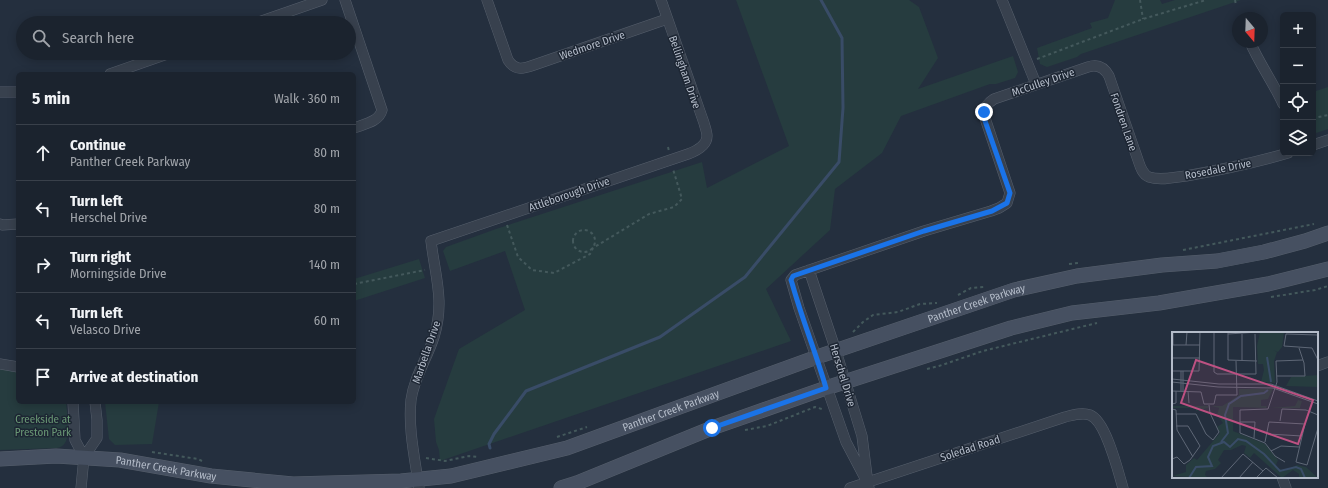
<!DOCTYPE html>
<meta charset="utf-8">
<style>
body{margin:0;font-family:"Fira Sans Condensed",sans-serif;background:#242b36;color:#f1f3f6}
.controls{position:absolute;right:12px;top:12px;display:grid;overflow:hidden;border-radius:6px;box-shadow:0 2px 10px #0003}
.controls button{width:36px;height:36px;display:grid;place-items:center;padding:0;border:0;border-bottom:1px solid #39404a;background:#1b232e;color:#f1f3f6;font:20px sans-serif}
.compass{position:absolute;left:1232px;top:12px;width:36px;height:36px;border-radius:50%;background:#1b232e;box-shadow:0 2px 10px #0003;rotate:161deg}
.stop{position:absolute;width:12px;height:12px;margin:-9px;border:3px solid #1a73e8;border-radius:50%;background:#fff}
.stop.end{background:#1a73e8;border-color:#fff;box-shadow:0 1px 4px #0008}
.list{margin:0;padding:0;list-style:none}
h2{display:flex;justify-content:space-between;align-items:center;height:52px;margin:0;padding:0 16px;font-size:17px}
h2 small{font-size:13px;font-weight:400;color:#a0a4aa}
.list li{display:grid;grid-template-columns:26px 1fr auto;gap:12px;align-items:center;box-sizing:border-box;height:56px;padding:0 16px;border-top:1px solid #39404a}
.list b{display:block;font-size:15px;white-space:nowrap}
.list p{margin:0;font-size:13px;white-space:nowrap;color:#a0a4aa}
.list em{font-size:13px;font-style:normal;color:#a0a4aa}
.icon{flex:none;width:22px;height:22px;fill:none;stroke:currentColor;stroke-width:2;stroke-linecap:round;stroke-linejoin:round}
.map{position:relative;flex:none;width:1328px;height:488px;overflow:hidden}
.search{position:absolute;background:#1b232e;box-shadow:0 2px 10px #0003;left:16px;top:16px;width:340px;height:44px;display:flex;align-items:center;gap:10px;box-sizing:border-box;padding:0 14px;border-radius:22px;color:#a0a4aa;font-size:15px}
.panel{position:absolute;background:#1b232e;box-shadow:0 2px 10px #0003;left:16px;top:72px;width:340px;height:332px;border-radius:6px}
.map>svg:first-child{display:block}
.green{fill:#263c3f}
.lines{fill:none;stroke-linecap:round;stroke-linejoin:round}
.stream{stroke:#394c67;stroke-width:3}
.street-casing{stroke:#565f6c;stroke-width:11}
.secondary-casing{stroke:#565f6c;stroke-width:15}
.path{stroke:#44595c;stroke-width:2;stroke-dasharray:3 3;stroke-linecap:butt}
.street{stroke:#38414e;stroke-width:10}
.secondary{stroke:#465061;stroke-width:14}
.route{stroke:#1a73e8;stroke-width:5}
.labels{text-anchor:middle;stroke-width:3;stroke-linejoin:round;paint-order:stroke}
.street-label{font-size:11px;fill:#b4bcc9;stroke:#1d2633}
.park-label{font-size:11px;fill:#6b9a76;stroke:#1d2633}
.inset-river{fill:none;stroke:#394c67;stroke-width:2}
.inset-road{fill:none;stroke:#5e6776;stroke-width:1}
.view{fill:#bd5182;fill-opacity:0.15;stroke:#bd5182;stroke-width:2}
.inset-edge{fill:none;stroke:#b4bcc9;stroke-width:2}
</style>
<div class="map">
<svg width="1328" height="488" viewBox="0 0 1328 488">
<rect width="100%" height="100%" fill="#242f3e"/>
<!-- green -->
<path class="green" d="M736 0H909L919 7 938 58 918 89 1013 56 1018 72 1015 78 996 84H990L901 116 882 153 835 189 830 230 766 289 791 341 440 461 439 450 436 442 434 419 459 349 525 310 505 251 450 271 443 251 446 247 496 229 702 162 707 188 789 146Z
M1115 0H1160L1162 4 1175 0H1241L1081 54 1077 57 1047 67 1040 64 1037 48 1092 28 1090 23 1108 18Z
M1328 87V129L1313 134V92Z
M419 259 425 278 354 301V279Z
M0 369 18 371V402H66C67 414 74 446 57 448L0 450Z
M105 402H159L152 444 115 445 109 439Z"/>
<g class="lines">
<!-- stream -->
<path class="stream" d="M490 448 489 444 494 434 526 391 660 337 745 277 839 162 843 108 842 38 821 0"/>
<defs>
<path id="street" d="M345 0 382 110C379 122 364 124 354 128
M487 0 508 60C515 71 523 69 534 65L667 19
M1002 0 1036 84
M256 23 322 0
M1250 42C1259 63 1273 82 1283 104
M110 74 170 53
M0 92H18
M1313 145 1328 140
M0 224 2 225 18 224
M809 270 836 351 862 436 867 476
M0 364 18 367
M1317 366 1328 362
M73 402 75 440 84 457
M1282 477 1286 488
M81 488 84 457 97 438V420L95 402
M419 488C415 459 408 429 411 400 414 377 427 359 434 337 445 301 435 276 431 241L688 154C696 151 707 146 707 136 707 132 705 127 704 123L661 0
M850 488 1065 417C1073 415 1082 412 1090 415 1106 421 1118 471 1123 488
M869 488 867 482 846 442 799 308 791 280 795 275 924 231 991 211 999 208 1007 203 1010 193 985 118C983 109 986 104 994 99L1088 67C1097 64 1104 67 1109 76L1138 160C1140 166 1142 174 1149 177 1161 181 1174 177 1186 176 1220 170 1254 163 1288 153"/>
<g id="secondary">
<path id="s1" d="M0 459 56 456 120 460 211 476 293 484 401 481 451 476 567 448 817 357 1014 290 1077 276 1162 265 1217 261 1264 252 1305 241 1328 233"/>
<path d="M561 488 577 483 712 428 826 388 1011 328 1072 313 1159 303 1268 284 1328 269"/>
</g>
</defs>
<!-- street casing -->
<use href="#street" class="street-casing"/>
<!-- secondary casing -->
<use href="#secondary" class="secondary-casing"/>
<!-- path -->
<path class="path" d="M1140 0 1143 19
M1235 0 1236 5
M1037 59 1143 19 1206 0
M1313 117 1314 118 1328 115
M668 147 669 151
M507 225 518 257 532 270 554 273 590 254 593 248 649 214 674 207 682 199 673 169
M573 241a11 11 0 1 1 22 0a11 11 0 1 1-22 0Z
M1183 250 1314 224
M1069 264 1078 263
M354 284 425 270
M958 295 971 288 984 287
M1271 297 1315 290 1328 286
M853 332 863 322 873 315 898 312 920 304 937 303
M927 369 939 366 983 351 1097 323
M745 430 767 426 815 407 822 409 824 408
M557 437 587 427
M152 452 198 459 204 462
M426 458 445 461 469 456 478 457"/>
<!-- street -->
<use href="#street" class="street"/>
<!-- secondary -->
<use href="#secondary" class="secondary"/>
</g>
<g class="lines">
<!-- route -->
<path class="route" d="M712 428 826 388C816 353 802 319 792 283L791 280 793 276 924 231 992 211 1007 203 1010 193 984 118V112"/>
</g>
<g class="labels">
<!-- street labels -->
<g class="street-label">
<text transform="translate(592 45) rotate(-19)" y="4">Wedmore Drive</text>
<text transform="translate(685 72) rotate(71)" y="4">Bellingham Drive</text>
<text transform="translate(1043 82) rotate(-19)" y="4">McCulley Drive</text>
<text transform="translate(1124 122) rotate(71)" y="4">Fondren Lane</text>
<text transform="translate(1218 169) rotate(-11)" y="4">Rosedale Drive</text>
<text transform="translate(569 194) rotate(-19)" y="4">Attleborough Drive</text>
<text dy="4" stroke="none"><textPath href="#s1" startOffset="1007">Panther Creek Parkway</textPath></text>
<text transform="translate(426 352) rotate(-71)" y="4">Marbella Drive</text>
<text transform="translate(843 375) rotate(73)" y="4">Herschel Drive</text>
<text dy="4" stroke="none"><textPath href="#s1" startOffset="683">Panther Creek Parkway</textPath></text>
<text transform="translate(970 448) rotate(-18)" y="4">Soledad Road</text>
<text dy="4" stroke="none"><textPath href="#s1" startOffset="167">Panther Creek Parkway</textPath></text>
</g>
<!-- park labels -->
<g class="park-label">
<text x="43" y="423">Creekside at<tspan x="43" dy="13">Preston Park</tspan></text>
</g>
</g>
<!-- overview -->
<g transform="translate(1172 332)">
<rect width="146" height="146" fill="#242f3e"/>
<path d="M88 0H115L112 1 110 15 106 20 101 18 105 20 102 29 103 51 89 50 92 38 91 32H86L85 14ZM146 43V55L114 54 119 45ZM67 57H101L96 67 89 68V74H95L94 76 61 75V99L93 112 106 128 104 133 107 137 112 139 125 133 134 135 146 146H127V142L121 138 110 146 82 121 78 126 72 121 74 114 70 113 59 118H52L46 128 49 131 43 137 34 139 33 143 36 146 0 144 14 140V133L22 126 25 128 48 101 45 95 51 91 45 83 47 76 39 74H50L58 69 67 63ZM126 68 130 69 128 76H97L123 74ZM0 74H36V76L24 79V76H0Z" fill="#263c3f"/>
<path class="inset-river" d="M95 25 99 50M49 110 56 101 53 83 57 72 69 64 92 61 96 58M17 146 24 135 40 134 36 125 41 114 52 110 58 115 66 107 74 109 92 122 108 139 124 135 129 137 133 146"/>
<path class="inset-road" d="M42 0V40L45 42H84L83 2M56 0V28L85 29M56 2 86 0M70 2V29M146 3 114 2 112 14 140 16 146 28M0 13H28M1 13V0M14 13 15 0M0 26H28M0 39H27L28 0M105 44H133L132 31 127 16M0 47 47 52H99L146 69M0 50 46 55 101 56 146 72M0 59 29 60 32 72H42L44 63H65L64 29M9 59V39M11 59V39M16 59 17 71M0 72 4 71V59M0 77 4 78 5 98 21 125M4 82H24L34 102 41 108 47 100 38 81 37 73M108 89 110 77 134 78 146 83M68 90H83L82 106M96 102 130 104M93 110 97 90 133 92 124 130 135 133 146 96M99 119 109 114 127 115M0 127 5 125 12 132 18 128 28 114 16 94H4M113 130 103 124 93 111 68 101V78L96 77 105 50 104 29 131 28M49 146 71 122 91 139M67 146 81 130M84 146 94 136 106 146"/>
<path class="view" d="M24 28 141 68 126 112 9 71Z"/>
<rect width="146" height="146" class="inset-edge"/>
</g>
</svg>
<div class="controls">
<button>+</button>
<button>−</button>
<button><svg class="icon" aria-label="locate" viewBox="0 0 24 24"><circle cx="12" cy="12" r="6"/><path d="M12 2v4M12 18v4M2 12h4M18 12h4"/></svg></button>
<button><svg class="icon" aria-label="layers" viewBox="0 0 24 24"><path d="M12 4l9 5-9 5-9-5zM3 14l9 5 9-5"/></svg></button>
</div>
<svg class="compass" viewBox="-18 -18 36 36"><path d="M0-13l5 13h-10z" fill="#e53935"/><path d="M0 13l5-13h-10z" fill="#a0a4aa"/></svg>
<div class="stop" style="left:712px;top:428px"></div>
<div class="stop end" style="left:984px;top:112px"></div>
<div class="search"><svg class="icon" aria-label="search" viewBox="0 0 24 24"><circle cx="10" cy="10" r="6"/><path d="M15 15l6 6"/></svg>Search here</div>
<section class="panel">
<h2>5 min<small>Walk · 360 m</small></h2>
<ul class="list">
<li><svg class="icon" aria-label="ahead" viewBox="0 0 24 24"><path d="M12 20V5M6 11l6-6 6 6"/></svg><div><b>Continue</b><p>Panther Creek Parkway</p></div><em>80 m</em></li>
<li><svg class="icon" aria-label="left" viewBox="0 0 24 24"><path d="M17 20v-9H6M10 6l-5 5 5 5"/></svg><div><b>Turn left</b><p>Herschel Drive</p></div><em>80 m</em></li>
<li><svg class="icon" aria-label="right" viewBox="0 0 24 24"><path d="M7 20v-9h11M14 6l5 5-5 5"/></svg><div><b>Turn right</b><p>Morningside Drive</p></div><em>140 m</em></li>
<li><svg class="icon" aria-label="left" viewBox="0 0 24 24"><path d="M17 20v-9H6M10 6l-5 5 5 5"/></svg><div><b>Turn left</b><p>Velasco Drive</p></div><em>60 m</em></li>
<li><svg class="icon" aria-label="arrive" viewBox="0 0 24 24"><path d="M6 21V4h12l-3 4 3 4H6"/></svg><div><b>Arrive at destination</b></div></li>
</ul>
</section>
</div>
